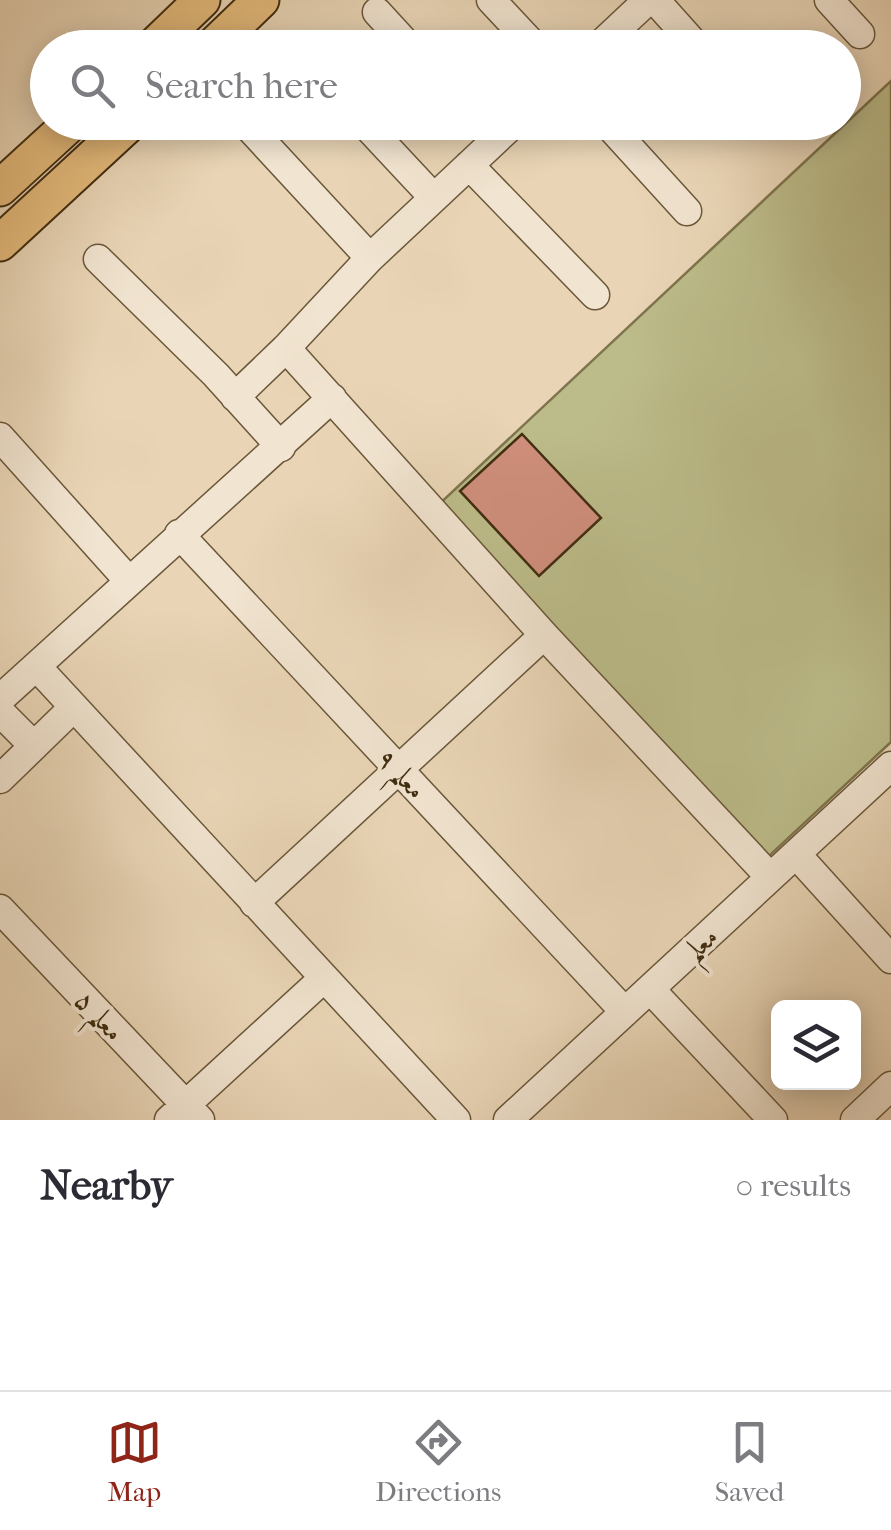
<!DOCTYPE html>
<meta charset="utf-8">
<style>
body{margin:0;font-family:"IM FELL French Canon",Amiri,serif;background:#f2f2f3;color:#2b2b33}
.controls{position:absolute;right:30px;bottom:30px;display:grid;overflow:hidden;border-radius:15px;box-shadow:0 5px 25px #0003}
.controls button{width:90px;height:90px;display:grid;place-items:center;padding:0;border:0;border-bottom:2px solid #e1e1e2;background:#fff;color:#2b2b33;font:50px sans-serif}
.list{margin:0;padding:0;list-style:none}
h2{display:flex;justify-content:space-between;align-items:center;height:130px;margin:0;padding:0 40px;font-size:42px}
h2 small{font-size:32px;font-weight:400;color:#7c7c81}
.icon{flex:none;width:55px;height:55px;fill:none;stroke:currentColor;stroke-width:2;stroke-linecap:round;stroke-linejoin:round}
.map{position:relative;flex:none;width:891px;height:1120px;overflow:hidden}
.search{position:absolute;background:#fff;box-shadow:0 5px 25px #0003;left:30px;right:30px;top:30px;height:110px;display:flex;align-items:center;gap:25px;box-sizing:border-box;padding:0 35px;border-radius:55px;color:#7c7c81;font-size:38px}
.sheet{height:270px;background:#fff}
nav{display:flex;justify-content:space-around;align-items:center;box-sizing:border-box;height:140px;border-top:2px solid #e1e1e2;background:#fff;font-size:28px;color:#7c7c81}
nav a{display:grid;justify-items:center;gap:5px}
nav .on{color:#8f2418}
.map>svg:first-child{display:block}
.green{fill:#bcbc8a;stroke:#7e744d;stroke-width:2.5}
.building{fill:#d08f7c;stroke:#402d10;stroke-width:2.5}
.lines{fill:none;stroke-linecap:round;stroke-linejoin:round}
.minor-casing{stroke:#6a573a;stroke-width:31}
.major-casing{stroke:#402d10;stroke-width:39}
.minor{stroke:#f1e4d0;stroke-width:28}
.major{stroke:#e4ba7b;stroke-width:35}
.labels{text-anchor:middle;stroke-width:8;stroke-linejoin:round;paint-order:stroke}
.street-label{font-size:28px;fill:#402d10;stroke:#f1e4d0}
</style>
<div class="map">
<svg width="891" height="1120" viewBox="0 0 891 1120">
<rect width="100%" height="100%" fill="#e9d5b6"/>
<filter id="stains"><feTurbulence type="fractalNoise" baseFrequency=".002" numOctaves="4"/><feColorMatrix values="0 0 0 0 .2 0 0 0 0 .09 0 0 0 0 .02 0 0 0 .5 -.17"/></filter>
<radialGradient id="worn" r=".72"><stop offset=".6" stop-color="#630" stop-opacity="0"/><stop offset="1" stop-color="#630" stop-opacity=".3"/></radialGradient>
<!-- green -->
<path class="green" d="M891 81V742L768 857 435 508Z"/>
<!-- building -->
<path class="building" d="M522 434 601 518 539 576 460 491Z"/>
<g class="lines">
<defs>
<path id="minor" d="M491 0 536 48
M655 0 698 48
M829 0 860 34
M377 12 410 48
M597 48 648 0
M363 122 434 198
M606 122 687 211
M247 125 370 258
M469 165 595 295
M98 259 216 375 281 447
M286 348 544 635 770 877
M235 397 286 348 370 258 515 122
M0 437 129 581
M179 534 625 1012
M38 668 456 1120
M0 699 332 398
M0 712 34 746
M0 779 74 707
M796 854 891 959
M254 903 544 635
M0 909 200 1120
M650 989 773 1120
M169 1120 324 978
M508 1120 891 766
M855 1120 891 1086"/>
<path id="major" d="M152 48 202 0
M211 48 261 0
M0 188 72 122
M0 243 131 122"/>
</defs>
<!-- minor casing -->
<use href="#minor" class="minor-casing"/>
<!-- major casing -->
<use href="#major" class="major-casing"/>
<!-- minor -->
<use href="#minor" class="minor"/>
<!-- major -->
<use href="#major" class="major"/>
</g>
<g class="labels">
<!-- street labels -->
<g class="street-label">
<text transform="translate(402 773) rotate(47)" y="10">معلم ۹</text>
<text transform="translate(700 943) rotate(-43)" y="10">معلم</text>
<text transform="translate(100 1015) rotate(47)" y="10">معلم ۵</text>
</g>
</g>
<rect width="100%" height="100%" filter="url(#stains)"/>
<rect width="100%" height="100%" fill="url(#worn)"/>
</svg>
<div class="controls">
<button><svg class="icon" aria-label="layers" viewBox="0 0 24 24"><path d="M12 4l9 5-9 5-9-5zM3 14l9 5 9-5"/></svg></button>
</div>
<div class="search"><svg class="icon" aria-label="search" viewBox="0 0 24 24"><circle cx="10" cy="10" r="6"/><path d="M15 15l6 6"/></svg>Search here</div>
</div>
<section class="sheet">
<h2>Nearby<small>0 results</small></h2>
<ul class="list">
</ul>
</section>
<nav>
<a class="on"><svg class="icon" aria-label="map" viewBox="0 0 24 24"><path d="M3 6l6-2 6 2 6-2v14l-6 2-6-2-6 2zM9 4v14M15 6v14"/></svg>Map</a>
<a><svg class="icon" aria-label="directions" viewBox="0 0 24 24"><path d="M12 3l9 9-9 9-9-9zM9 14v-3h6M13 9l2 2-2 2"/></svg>Directions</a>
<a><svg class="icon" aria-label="saved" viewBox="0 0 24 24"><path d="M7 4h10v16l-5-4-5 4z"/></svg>Saved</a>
</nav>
